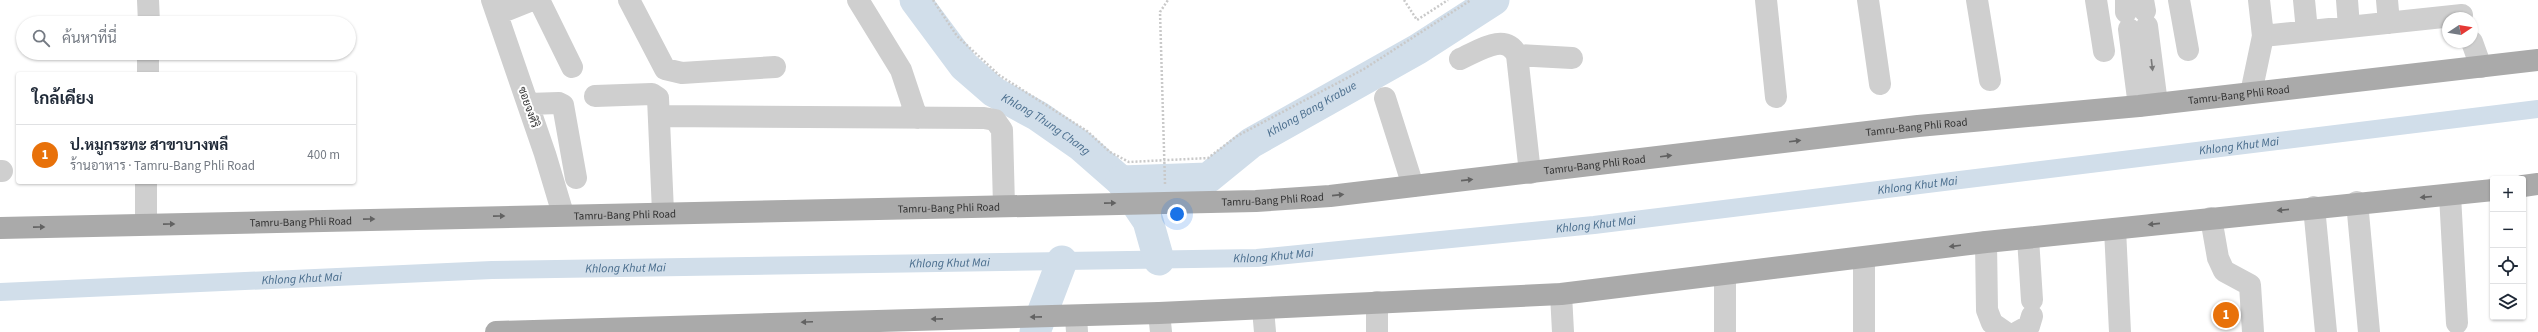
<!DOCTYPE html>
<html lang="th">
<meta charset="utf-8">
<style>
body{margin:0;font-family:"Source Sans 3",Sarabun,sans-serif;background:#f2f2f3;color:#1f2937}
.controls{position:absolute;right:12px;bottom:12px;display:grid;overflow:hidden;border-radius:4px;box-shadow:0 1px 3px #0004}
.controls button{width:36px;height:36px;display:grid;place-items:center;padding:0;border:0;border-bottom:1px solid #e0e1e3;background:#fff;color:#1f2937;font:20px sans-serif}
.compass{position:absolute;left:2442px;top:12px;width:36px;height:36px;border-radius:50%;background:#fff;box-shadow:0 1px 3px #0004;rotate:78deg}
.you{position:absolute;left:1177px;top:214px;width:14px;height:14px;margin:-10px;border:3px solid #fff;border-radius:50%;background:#1a73e8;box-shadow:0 0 0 6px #1a73e833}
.badge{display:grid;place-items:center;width:26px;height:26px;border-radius:50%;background:#111827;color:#fff;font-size:13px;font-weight:700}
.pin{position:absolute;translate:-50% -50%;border:2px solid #fff;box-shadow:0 1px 4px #0006}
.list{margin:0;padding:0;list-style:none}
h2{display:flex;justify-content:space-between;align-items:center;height:52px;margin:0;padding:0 16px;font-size:17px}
h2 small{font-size:13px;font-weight:400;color:#747a83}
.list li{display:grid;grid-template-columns:26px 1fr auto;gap:12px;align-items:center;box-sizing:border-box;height:60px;padding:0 16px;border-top:1px solid #e0e1e3}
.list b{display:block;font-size:15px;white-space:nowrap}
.list p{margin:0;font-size:13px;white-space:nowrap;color:#747a83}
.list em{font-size:13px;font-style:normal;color:#747a83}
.icon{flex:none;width:22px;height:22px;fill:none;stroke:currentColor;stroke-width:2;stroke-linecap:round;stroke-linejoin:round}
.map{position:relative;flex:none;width:2538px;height:332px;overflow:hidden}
.search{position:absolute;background:#fff;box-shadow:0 1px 3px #0004;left:16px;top:16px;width:340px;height:44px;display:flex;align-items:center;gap:10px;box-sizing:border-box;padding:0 14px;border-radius:22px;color:#747a83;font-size:15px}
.panel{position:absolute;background:#fff;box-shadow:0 1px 3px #0004;left:16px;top:72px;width:340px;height:112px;border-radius:4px}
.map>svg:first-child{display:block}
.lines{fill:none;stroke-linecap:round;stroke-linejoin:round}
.canal{stroke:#d1deea;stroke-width:18}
.river{stroke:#d1deea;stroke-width:31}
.path{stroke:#c9c9c9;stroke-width:2.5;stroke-dasharray:2 2;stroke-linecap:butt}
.minor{stroke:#cfcfcf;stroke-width:22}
.major{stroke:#aaa;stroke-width:22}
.oneway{fill:#797979}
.oneway2{fill:#626262}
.labels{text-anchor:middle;stroke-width:4;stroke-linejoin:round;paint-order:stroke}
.street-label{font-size:11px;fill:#323232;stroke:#fff}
.water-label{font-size:12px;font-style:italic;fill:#486c8c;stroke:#fff}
</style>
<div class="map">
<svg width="2538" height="332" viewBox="0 0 2538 332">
<rect width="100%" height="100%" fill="#fff"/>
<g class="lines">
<!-- canal -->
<path class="canal" id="s1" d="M0 292 492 270 1257 258 1594 225 2538 109"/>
<!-- river -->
<g class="river">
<path id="s2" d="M915 0 964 66 994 92 1038 116 1081 146 1121 181 1148 221 1159 260"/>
<path id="s3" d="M1121 181 1208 178 1251 143 1418 49 1494 0"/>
<path d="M1035 332 1062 261"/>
</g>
<!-- path -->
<path class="path" d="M933 0 957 36 999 75 1087 131 1110 152 1129 162 1208 158 1237 136 1364 69 1471 0
M1404 0 1417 20 1448 0
M1165 184 1160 12 1168 0"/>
<!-- minor -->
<path class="minor" d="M148 0 149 23
M492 0 545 154 563 214
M539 0 572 67
M629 0 665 69 682 73 775 67
M858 0 901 70 917 118
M1766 0 1776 97
M1868 0 1880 84
M1977 0 1990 80
M2096 0 2104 51
M2126 0V12
M2143 0 2145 11
M2179 0 2188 50
M2304 0 2307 31
M2347 0 2349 27
M2387 0 2389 23
M497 14 532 0
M2147 26 2157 104
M2129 29 2139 106
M2263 36 2462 15
M2472 42 2481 67
M1517 55 1530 173
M1460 59C1477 52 1505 31 1517 55L1572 58
M148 74V53
M2251 93 2263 36 2259 0
M595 96 652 94 658 98 663 212
M1385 98 1413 186
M528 104 559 103 563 105 576 178
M660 116 984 118 995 120 1002 130 1004 206
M0 171H2
M2450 195 2457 323
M2357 202 2369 332
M2314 207 2326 332
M2211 218 2218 258 2224 271 2250 285 2253 332
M146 224V182
M2115 229 2120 332
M2028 238 2032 300
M1986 242 1987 310 1992 323 2005 332
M1864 258V332
M1725 274V332
M1561 294 1563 332
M1377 302V332
M1263 309 1265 332
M1159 313 1161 332
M1076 316 1077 332
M2018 332 2029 326 2032 316"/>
<!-- major -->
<g class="major">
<path d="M2523 186 2538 184"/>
<path id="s4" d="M0 228 1256 201 1330 196 1918 126 2139 106 2538 60"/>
<path d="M496 332 1159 313 1561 294 1986 242 2493 190"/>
</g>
</g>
<!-- one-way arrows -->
<defs><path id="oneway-solid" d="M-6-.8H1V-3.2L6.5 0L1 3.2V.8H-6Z"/></defs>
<use class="oneway" href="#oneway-solid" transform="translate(2152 65) rotate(83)"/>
<g class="oneway2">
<use href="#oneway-solid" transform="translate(1795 141) rotate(-7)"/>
<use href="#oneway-solid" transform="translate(1666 156) rotate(-7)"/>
<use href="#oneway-solid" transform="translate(1467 180) rotate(-6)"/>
<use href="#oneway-solid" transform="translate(1338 195) rotate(-6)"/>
<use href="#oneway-solid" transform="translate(2426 197) rotate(175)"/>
<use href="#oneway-solid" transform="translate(1110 203) rotate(-1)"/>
<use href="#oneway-solid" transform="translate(2283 210) rotate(174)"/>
<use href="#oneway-solid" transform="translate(499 216) rotate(-1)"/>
<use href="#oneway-solid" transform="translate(369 219) rotate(-1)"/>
<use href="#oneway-solid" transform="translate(169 224) rotate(-1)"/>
<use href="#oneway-solid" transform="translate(2154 224) rotate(174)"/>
<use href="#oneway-solid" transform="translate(39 227) rotate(-1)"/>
<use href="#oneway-solid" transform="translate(1955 246) rotate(173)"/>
<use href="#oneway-solid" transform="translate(1036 317) rotate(179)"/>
<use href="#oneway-solid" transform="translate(937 319) rotate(179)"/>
<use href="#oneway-solid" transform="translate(807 322) rotate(178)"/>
</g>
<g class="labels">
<!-- street labels -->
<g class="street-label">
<text dy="4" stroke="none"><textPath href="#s4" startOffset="2245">Tamru-Bang Phli Road</textPath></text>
<text transform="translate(529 107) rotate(71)" y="4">ซอยจงศิริ</text>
<text dy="4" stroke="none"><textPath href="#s4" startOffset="1921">Tamru-Bang Phli Road</textPath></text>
<text dy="4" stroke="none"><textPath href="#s4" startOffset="1597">Tamru-Bang Phli Road</textPath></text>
<text dy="4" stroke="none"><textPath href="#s4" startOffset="1273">Tamru-Bang Phli Road</textPath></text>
<text dy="4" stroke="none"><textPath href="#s4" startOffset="949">Tamru-Bang Phli Road</textPath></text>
<text dy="4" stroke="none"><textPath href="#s4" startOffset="625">Tamru-Bang Phli Road</textPath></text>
<text dy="4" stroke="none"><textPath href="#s4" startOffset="301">Tamru-Bang Phli Road</textPath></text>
</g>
<!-- water labels -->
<g class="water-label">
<text dy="4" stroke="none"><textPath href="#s3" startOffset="212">Khlong Bang Krabue</textPath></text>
<text dy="4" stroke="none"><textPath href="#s2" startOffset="183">Khlong Thung Chang</textPath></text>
<text dy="4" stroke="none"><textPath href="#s1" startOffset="2246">Khlong Khut Mai</textPath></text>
<text dy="4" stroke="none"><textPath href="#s1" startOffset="1922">Khlong Khut Mai</textPath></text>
<text dy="4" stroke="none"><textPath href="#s1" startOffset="1598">Khlong Khut Mai</textPath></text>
<text dy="4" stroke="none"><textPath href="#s1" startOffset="1274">Khlong Khut Mai</textPath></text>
<text dy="4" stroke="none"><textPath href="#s1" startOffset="950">Khlong Khut Mai</textPath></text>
<text dy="4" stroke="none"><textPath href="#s1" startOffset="626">Khlong Khut Mai</textPath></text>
<text dy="4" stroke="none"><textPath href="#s1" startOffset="302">Khlong Khut Mai</textPath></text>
</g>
</g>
</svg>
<div class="controls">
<button>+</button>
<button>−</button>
<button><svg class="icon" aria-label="locate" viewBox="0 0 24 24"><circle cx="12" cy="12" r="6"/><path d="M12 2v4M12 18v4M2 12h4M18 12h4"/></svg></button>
<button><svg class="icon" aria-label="layers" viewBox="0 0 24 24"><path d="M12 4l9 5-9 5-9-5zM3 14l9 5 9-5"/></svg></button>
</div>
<svg class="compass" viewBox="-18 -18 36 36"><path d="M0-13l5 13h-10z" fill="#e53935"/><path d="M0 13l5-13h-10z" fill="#747a83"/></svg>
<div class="you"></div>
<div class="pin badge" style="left:2226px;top:315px;background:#e8710a">1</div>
<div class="search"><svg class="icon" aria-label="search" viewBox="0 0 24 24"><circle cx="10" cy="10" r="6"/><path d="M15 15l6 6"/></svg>ค้นหาที่นี่</div>
<section class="panel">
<h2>ใกล้เคียง<small></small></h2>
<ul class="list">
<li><span class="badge" style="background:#e8710a">1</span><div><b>ป.หมูกระทะ สาขาบางพลี</b><p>ร้านอาหาร · Tamru-Bang Phli Road</p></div><em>400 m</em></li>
</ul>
</section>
</div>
